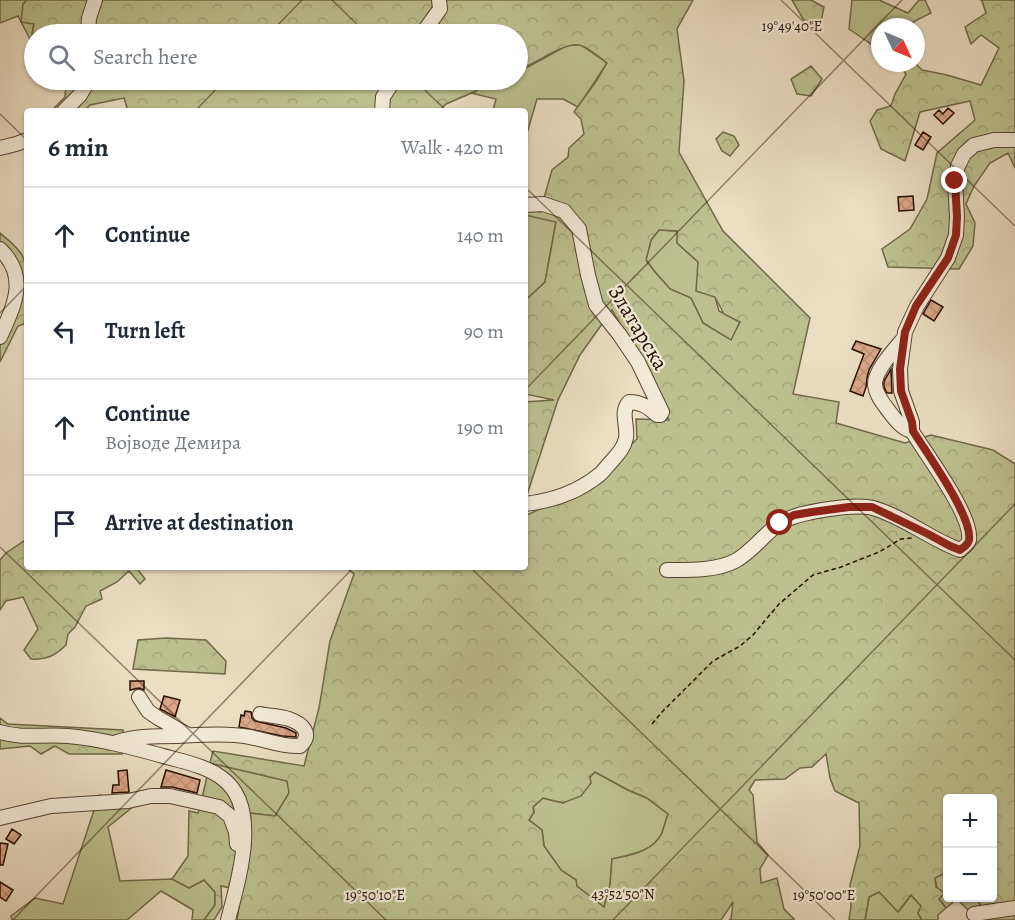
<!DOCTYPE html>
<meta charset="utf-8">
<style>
body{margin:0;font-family:Alegreya,serif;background:#f2f2f3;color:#1f2937}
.controls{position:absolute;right:18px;bottom:18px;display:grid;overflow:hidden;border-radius:6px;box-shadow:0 2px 4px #0004}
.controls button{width:54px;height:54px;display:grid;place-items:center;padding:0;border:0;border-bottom:2px solid #e0e1e3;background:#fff;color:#1f2937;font:30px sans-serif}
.compass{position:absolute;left:871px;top:18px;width:54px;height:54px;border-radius:50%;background:#fff;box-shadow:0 2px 4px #0004;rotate:134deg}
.stop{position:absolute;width:18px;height:18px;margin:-14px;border:4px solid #8f2418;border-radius:50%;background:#fff}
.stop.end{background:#8f2418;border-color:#fff;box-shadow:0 2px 6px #0008}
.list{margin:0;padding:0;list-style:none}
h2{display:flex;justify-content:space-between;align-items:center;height:78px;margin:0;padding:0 24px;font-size:26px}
h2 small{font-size:20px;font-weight:400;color:#747a83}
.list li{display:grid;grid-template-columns:39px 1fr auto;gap:18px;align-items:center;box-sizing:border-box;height:96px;padding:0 24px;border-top:2px solid #e0e1e3}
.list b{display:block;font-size:22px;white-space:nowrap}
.list p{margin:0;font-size:20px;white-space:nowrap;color:#747a83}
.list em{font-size:20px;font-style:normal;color:#747a83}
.icon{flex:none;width:33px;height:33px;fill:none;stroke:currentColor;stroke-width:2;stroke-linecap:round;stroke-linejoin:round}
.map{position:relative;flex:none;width:1015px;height:920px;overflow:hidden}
.search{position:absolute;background:#fff;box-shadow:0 2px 4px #0004;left:24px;top:24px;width:504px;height:66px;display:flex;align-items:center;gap:15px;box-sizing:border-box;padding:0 21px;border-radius:33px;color:#747a83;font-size:22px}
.panel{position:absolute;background:#fff;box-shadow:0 2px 4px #0004;left:24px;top:108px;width:504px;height:462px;border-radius:6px}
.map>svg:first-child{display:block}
.grass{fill:#bcc08f;stroke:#726748;stroke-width:1.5}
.forest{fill:url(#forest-crowns);stroke:#726748;stroke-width:1.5;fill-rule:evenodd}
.building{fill:url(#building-cross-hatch);stroke:#280e00;stroke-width:1.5}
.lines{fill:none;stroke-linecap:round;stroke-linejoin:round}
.minor-casing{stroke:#594230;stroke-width:16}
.path{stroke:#280e00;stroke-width:1.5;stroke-dasharray:4.5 3;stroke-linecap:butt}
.minor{stroke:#f2ead7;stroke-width:14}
.route{stroke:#8f2418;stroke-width:8}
.ticks{fill:none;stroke:#280e00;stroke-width:1.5;stroke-opacity:0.45}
.labels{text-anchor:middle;stroke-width:4.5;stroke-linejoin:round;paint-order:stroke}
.street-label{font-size:22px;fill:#280e00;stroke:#f2ead7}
.ticks-label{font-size:15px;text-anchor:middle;fill:#280e00;stroke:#f2ead7;stroke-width:4.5;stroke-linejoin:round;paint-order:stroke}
</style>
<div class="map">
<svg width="1015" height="920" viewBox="0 0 1015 920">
<defs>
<pattern id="forest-crowns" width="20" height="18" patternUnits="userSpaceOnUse" patternTransform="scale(1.5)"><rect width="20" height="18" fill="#bcc08f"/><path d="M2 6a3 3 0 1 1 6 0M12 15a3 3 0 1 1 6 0" fill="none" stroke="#a2a47a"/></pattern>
<pattern id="building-cross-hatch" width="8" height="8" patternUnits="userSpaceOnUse" patternTransform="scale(1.5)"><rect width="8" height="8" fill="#dba889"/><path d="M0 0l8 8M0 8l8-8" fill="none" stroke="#bc8f74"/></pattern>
</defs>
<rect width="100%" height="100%" fill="#ebdec2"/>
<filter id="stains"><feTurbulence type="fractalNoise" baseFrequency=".00333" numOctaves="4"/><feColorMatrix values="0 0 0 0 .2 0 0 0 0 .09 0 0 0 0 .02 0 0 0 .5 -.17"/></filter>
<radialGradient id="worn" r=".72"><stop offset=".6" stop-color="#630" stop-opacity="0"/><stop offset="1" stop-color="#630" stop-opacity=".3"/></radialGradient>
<!-- grass -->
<path class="grass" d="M0 0H27L23 4 22 22 34 23 32 34 34 35V47L18 16 0 23Z
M852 0H879L908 13 919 0H925L931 13 907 25 906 27H880V50L849 29Z
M568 45H581L607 63 578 107 563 99H537L525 140V111H493L496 99 471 93 476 91 488 80H518V70L528 67Z
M525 215 556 221 545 282 527 299 525 305Z
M659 230 678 231 677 243 698 262 715 297 719 311 740 322 731 341 703 323 691 298 670 289 655 272 646 260 651 240Z
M210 763 287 781 290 793 275 816 200 807Z
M595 772 628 790 647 798 668 814C666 820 664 827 662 833 653 852 630 855 612 859L610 885 604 907 576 886V880L561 870 544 846 542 830 529 820 534 812 533 807 543 798 563 803Z
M99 795 139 802 108 827 120 881 172 879 189 888 204 880 215 892V905L204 920H192L193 910 161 891 127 920H12L11 916 35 898 63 904Z
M947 872 948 898H977L987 920H978L957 899 946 908 939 899 935 878Z
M879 892 899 911 911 895 922 907 918 913 922 920H865L869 897Z"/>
<!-- forest -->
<path class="forest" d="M27 0H693L677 29 684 81 679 152 723 231 810 318 793 394 839 402 836 423 905 443 931 435 993 450 1015 464V920H987L977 898H992V798H948L947 872 935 878 936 887 945 893 939 899 946 908 938 915V920H922L918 913 921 906 911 895 898 912 879 892 869 897 865 920H849L851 907 850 885 860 846 859 803 835 791 830 778 826 754 812 767 800 768 785 779 755 780 749 790 753 795 757 842 768 855 760 869 761 883 777 878 784 909 794 919 793 920H729L731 919 733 902 721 920H237L240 901 230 888 221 886 222 907 214 920H204L215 905V892L204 880 189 888 172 879 188 856 189 811 198 813 200 807 275 816 289 793 287 781 210 763 213 751 304 766 319 708 330 641 354 574 346 567H525V516L587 486 637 439 636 419 669 420 636 351 612 310 580 355 558 400 525 501V402L554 400 525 394V305L527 299 545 282 556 222 525 215V206L540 212 552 170 568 157 569 148 584 134 581 119 574 112 597 80 607 63C600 58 587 46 579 45 564 42 534 65 518 70V34L34 35H32L34 24 21 22 23 4ZM659 230 677 231V243L698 262 696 291 715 297 724 314 740 322 731 340 703 323 691 298 670 289 655 272 646 260 651 240ZM595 772 628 790 647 798 668 814C666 820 664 827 662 833 653 852 630 855 612 859L610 885 604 907 577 886 576 880 561 870 544 846 542 830 529 820 534 812 533 807 543 798 563 803 581 796 591 783 590 777Z
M792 0H811L824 7 821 22 815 29 806 24Z
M981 0H1015V168L1008 153 990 163 974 186 966 204 975 223 973 246 959 269 888 267 882 249 910 229 927 199 937 153 975 120 970 101 920 112 905 161 881 149 870 121 877 110 891 106 895 94 906 74 896 63H915L922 70 947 75 981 85 999 48 981 35 971 44 965 27 986 13 982 1Z
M811 66 822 79 811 96 797 94 791 79Z
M74 80H488L476 91 446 104 439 111H128L124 98 90 105 84 111H51L65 97 66 83 73 84Z
M723 132 734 136 739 145 730 156 722 151 716 139Z
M0 233C8 240 19 248 23 257 31 272 28 308 24 324L18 326 0 362V339L22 280 0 243Z
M27 539V567H136L145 579 140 584 129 571 117 582 100 591 102 599 86 606 75 627 68 634 66 645C55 656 46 660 31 659L24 650 38 629 23 597 6 601 0 610V560L6 553Z
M166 638 206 640 226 661 225 674 133 669 138 640Z
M0 718 8 724 123 730 122 754H69L55 746 41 754 30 746 0 749Z"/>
<!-- building -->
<path class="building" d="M948 108 954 113 943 124 934 115 939 110 943 114Z
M923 132 931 137 923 150 915 145Z
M913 196 914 210 899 211 898 197Z
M931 300 943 307 934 321 923 314Z
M856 341 881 349 869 370 867 378 866 387 863 396 850 391 864 354 852 349Z
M891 369 892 393H887L884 387V381Z
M130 681H144V690L139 688 130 690Z
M164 696 180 700 175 717 160 709Z
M245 711 251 712 252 718 255 721 286 728 296 733V737L282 736 239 727 241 715 244 716Z
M127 770 129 792 112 793 113 785H119L118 771Z
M166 770 200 780 197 793 172 787H161Z
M12 829 21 835 14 844 6 839Z
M0 843 8 844 3 865H0Z
M0 882 13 890 6 901 0 897Z"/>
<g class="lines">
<defs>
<path id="minor" d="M88 34 89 18 95 0
M422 34 440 9 439 0
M64 111 80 95 89 80
M382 111 383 97 394 80
M0 148 16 144 27 140
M525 205 543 204 564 211 579 229 588 275 596 305 619 334 638 362 662 412 660 415H657C648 407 641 402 629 402 620 412 628 426 626 438 624 448 618 454 611 462 607 466 603 472 599 475 578 492 551 501 525 504
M0 249C29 277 14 306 0 337
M912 431V422L901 391 900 369 905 332 917 306 948 258 956 235 957 217 955 181 958 166 964 154 974 145 994 140H1015
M667 570C688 570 716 571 735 561 752 552 764 534 780 523 796 512 855 503 873 508 904 517 930 539 960 550 964 547 968 545 969 540 973 516 925 453 912 431 901 428 895 419 888 410 883 403 876 395 875 385 874 371 895 349 904 338
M139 697 148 711 158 718 188 735
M0 732C22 739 45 734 68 736 102 739 134 748 167 757 185 762 206 766 222 778 262 807 238 881 228 920
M117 742C136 736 157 736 177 736 201 735 226 733 250 737 267 740 282 747 300 746 313 734 303 724 289 719 280 716 270 716 260 714
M0 818 51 806 128 801 151 796H170L219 807 230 816 236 832 237 844
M974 914 1015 908"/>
</defs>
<!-- minor casing -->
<use href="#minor" class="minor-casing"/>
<!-- path -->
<path class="path" d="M652 724 662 712 713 661 740 646 753 635 779 604 813 575 841 567 879 552 901 539 912 538"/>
<!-- minor -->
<use href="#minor" class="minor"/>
</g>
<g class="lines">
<!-- route -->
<path class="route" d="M780 523 794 515 812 512 849 507H872L928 534 950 546 960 550C964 547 968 545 969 540 973 517 926 452 913 431L912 422 901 391 900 369 905 332 916 306 948 258 956 235 957 217 955 181"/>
</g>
<!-- ticks -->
<path class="ticks" d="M332 0 367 34M781 0 1015 226M269 34 302 0M414 80 447 111M195 111 225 80M0 114 27 140M525 187 1015 660M0 313 27 285M525 390 902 0M0 547 386 920M470 567 835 920M13 920 354 567M613 920 1015 504"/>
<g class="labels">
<!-- street labels -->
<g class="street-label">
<text transform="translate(639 327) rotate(59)" y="8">Златарска</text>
</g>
</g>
<g class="ticks-label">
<text x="792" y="31">19°49'40"E</text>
<text x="623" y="899">43°52'50"N</text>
<text x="375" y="900">19°50'10"E</text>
<text x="824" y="900">19°50'00"E</text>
</g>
<rect width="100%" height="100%" filter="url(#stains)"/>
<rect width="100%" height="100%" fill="url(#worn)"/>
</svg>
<div class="controls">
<button>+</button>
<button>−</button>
</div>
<svg class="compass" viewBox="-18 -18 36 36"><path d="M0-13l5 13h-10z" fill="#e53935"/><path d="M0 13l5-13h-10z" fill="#747a83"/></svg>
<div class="stop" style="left:780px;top:523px"></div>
<div class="stop end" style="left:955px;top:181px"></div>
<div class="search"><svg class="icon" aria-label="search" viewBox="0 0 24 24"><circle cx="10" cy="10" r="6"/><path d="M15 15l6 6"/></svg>Search here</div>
<section class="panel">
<h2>6 min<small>Walk · 420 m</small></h2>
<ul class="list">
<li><svg class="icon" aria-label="ahead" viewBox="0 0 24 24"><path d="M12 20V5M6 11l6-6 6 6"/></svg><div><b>Continue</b></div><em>140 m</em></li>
<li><svg class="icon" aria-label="left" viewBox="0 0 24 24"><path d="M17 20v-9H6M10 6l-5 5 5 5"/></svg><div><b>Turn left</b></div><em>90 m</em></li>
<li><svg class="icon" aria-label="ahead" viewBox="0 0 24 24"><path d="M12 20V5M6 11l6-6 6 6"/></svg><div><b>Continue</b><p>Војводе Демира</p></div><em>190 m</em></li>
<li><svg class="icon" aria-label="arrive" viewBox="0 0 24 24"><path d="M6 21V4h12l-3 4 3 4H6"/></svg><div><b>Arrive at destination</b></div></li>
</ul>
</section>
</div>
